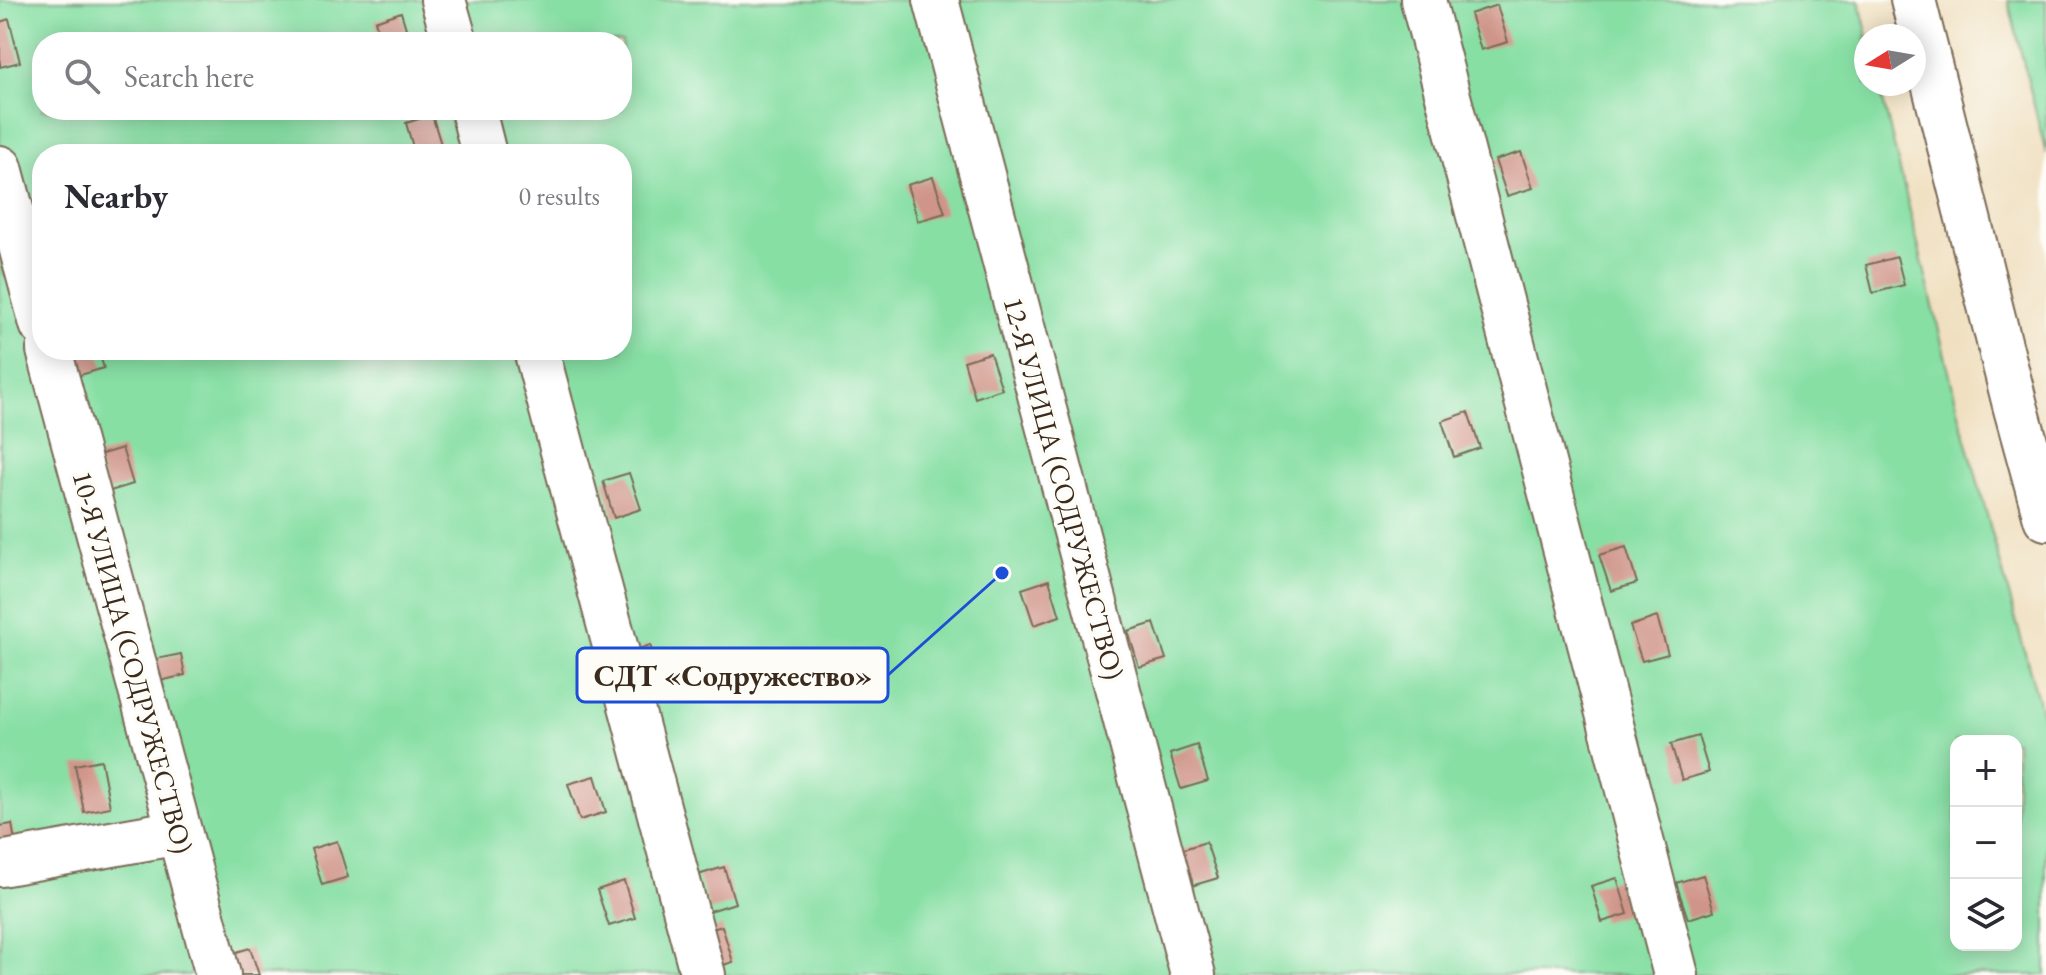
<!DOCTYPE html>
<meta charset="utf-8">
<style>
body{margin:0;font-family:"EB Garamond",serif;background:#f7f7f7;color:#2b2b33}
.controls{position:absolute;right:24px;bottom:24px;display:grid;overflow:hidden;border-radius:16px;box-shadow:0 4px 20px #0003}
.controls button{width:72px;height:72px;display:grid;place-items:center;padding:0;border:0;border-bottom:2px solid #e1e1e2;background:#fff;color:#2b2b33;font:40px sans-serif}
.compass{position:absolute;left:1854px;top:24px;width:72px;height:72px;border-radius:50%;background:#fff;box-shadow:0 4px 20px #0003;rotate:259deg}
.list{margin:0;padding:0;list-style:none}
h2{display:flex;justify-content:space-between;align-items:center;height:104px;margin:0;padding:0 32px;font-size:34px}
h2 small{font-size:26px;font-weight:400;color:#7c7c81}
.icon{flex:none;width:44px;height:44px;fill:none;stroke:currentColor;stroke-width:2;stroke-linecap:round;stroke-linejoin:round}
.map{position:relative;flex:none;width:2046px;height:975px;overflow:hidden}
.search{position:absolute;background:#fff;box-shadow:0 4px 20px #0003;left:32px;top:32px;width:600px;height:88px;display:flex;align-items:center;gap:20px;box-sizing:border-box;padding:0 28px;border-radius:32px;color:#7c7c81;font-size:30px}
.panel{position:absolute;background:#fff;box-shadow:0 4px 20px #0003;left:32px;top:144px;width:600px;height:216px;border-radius:32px}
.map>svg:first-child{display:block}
.green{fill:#87dfa4;stroke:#618461;stroke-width:2;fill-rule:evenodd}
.building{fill:#d0958a}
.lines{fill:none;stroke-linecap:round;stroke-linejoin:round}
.minor-casing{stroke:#7a6a57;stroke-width:48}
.minor{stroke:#fff;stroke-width:44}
.labels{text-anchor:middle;stroke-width:7;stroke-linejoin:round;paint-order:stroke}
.street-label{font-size:28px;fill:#3b2a1e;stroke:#fdfcf7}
.leader{fill:none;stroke:#1d4ed8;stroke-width:3}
.callout-dot{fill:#1d4ed8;stroke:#fdfcf7;stroke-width:3}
.callout{fill:#fdfcf7;stroke:#1d4ed8;stroke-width:3}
.callout-label{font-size:30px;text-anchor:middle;font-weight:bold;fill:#3b2a1e}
</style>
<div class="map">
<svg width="2046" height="975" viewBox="0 0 2046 975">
<rect width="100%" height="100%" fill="#fdfcf7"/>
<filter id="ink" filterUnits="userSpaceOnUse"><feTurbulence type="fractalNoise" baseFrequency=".0125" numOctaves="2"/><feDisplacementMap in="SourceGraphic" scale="16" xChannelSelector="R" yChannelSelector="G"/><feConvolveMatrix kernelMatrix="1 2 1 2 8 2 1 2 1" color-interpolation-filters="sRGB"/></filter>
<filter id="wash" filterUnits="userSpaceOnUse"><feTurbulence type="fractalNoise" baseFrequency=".006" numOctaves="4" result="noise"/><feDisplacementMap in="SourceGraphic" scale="32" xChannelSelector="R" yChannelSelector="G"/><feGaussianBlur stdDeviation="1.8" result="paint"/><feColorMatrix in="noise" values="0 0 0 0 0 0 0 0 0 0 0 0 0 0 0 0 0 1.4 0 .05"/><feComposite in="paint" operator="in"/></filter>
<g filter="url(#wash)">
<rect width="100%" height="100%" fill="#f0e0c1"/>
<!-- green -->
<path class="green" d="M0 0H1859L1868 36H1866V84H1879L1960 417 2046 729V975H0ZM42 42H622V110H42ZM42 154H622V350H42ZM1956 741H2016V945H1956Z
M2008 0H2046V154Z"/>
<g id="blocks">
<!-- building -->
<path class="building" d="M1497 5 1508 42 1481 50 1470 14Z
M401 12 410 42H381L375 21Z
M9 19 20 62 0 67V22Z
M432 115 443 151 434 154H415L406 123Z
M1521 152 1533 188 1507 196 1495 160Z
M933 177 945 213 918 221 907 185Z
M1897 257 1904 285 1873 293 1866 265Z
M69 350H98L104 368 77 376Z
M990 353 1002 389 975 398 964 361Z
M1468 412 1480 448 1454 457 1442 421Z
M122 448 133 484 107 492 96 456Z
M629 473 641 509 614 518 603 481Z
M1626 547 1637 583 1611 591 1599 555Z
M1049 580 1060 616 1034 625 1022 589Z
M1657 617 1668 654 1642 661 1630 626Z
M1154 623 1166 659 1139 667 1128 631Z
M650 645 662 681 636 689 625 654Z
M181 654 185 675 152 683 147 661Z
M1698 736 1709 772 1682 780 1671 744Z
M1197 745 1208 781 1181 789 1170 754Z
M101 760 110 807 84 812 75 765Z
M595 776 606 812 580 820 568 784Z
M12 824 16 847 0 850V826Z
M337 841 348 877 322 885 311 849Z
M1206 842 1218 878 1191 886 1180 850Z
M724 867 735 903 710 911 698 875Z
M1703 875 1714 911 1688 919 1676 883Z
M1617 878 1628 914 1602 922 1591 886Z
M624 881 635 918 609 926 597 890Z
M722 926 733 962 707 970 696 934Z
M250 948 259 975H229L223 956Z"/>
</g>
</g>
<g filter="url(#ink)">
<use href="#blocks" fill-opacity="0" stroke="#7a6a57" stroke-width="2"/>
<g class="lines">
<defs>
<path id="minor" d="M443 0 455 42
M936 0 1193 975
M1423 0 1676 975
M1913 0 2015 405 2046 518
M473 110 484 154
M0 168 42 324
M49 350 218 975
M536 350 703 975
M0 864 179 832"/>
</defs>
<!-- minor casing -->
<use href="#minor" class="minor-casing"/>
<!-- minor -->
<use href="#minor" class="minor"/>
</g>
</g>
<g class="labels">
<!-- street labels -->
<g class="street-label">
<text transform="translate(1064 488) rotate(75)" y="10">12-Я УЛИЦА (СОДРУЖЕСТВО)</text>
<text transform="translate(133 662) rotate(75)" y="10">10-Я УЛИЦА (СОДРУЖЕСТВО)</text>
</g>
</g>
<!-- callouts -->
<path class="leader" d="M1002 573L888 675"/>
<circle class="callout-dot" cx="1002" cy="573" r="8"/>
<rect class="callout" x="577" y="648" width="311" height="54" rx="8"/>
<g class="callout-label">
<text x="733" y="686">СДТ «Содружество»</text>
</g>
</svg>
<div class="controls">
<button>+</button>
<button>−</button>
<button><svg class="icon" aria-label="layers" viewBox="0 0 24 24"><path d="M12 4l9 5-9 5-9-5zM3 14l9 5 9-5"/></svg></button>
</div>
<svg class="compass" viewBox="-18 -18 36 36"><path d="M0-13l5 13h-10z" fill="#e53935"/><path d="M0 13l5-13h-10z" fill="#7c7c81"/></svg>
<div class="search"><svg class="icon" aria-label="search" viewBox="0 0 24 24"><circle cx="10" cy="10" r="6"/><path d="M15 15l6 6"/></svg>Search here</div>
<section class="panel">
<h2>Nearby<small>0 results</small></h2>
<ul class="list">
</ul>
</section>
</div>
